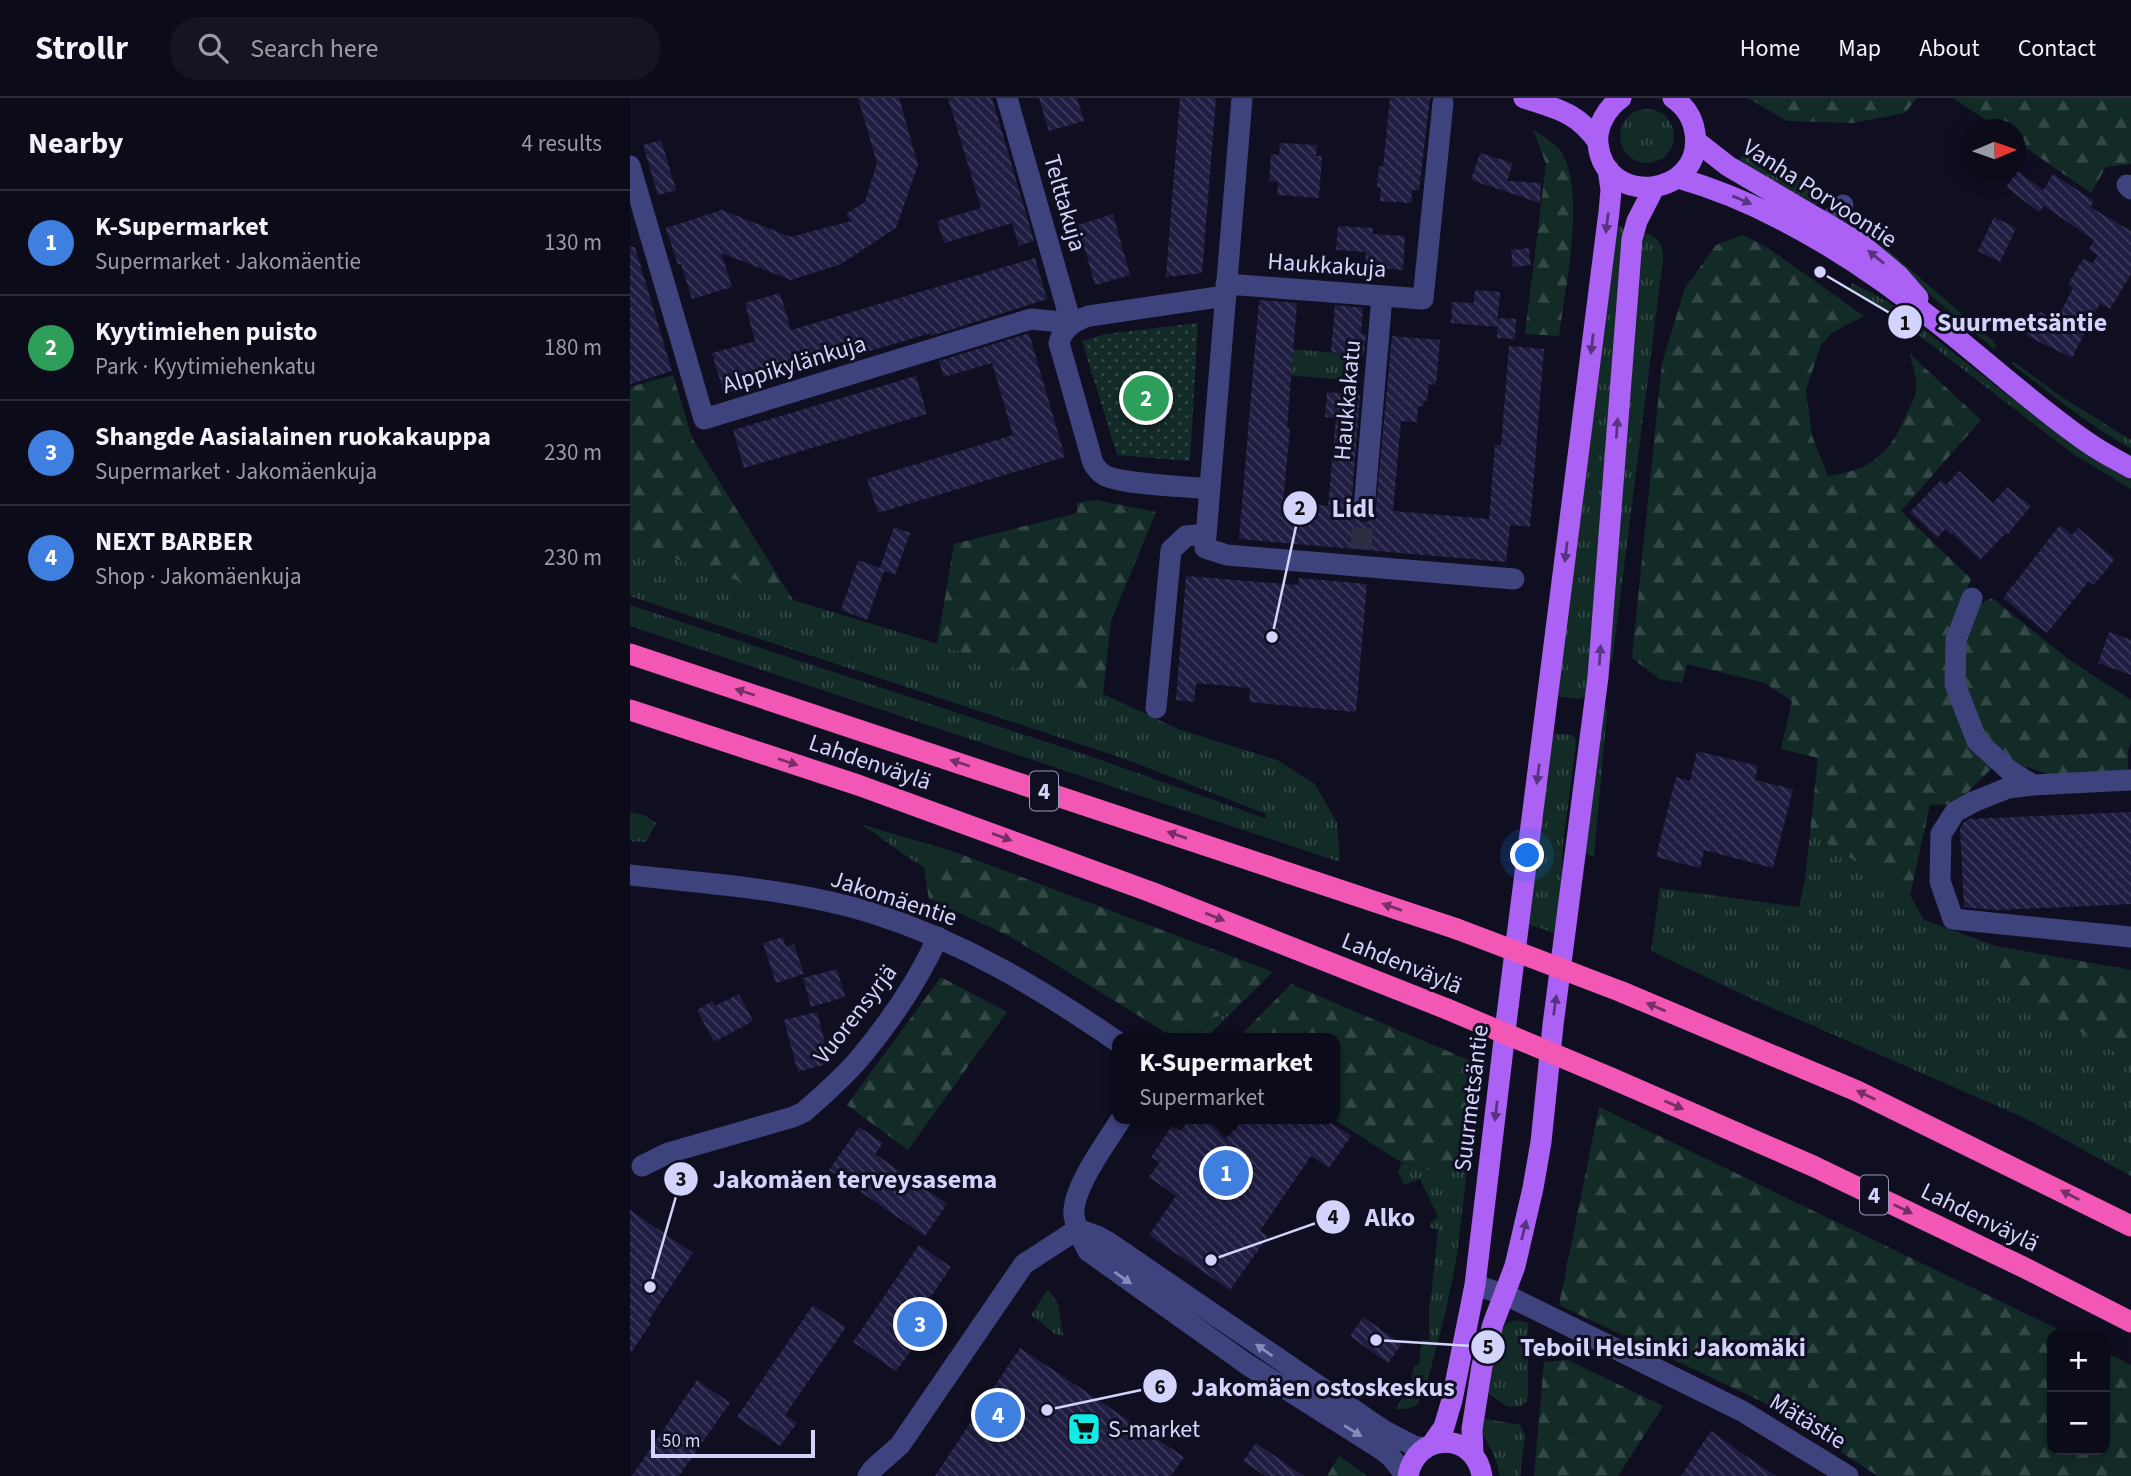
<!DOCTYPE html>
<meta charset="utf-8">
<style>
body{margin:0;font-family:"Source Sans 3",sans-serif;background:#151423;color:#f1f3f6}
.controls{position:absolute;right:21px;bottom:21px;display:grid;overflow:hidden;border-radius:14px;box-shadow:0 4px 18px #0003}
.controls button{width:63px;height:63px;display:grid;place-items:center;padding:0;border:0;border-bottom:2px solid #2c2b39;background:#0c0b1a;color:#f1f3f6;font:35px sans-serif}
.compass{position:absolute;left:1333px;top:21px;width:63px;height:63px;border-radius:50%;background:#0c0b1a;box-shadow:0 4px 18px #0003;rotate:88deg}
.scale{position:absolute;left:21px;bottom:18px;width:164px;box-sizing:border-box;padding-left:7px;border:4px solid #d3d4fc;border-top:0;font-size:19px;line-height:24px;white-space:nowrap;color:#d3d4fc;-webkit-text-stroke:5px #100f22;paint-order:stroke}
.you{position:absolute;left:898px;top:758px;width:24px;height:24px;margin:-18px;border:5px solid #fff;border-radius:50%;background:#1a73e8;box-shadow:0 0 0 10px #1a73e833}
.badge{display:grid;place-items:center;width:46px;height:46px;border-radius:50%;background:#0f766e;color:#fff;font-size:23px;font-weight:700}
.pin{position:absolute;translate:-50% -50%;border:4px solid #fff;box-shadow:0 2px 7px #0006}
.popup{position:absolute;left:482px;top:935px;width:228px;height:91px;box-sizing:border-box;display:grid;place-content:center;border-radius:14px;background:#0c0b1a;filter:drop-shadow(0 2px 5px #0005);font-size:23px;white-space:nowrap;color:#9a9ba2}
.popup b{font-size:26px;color:#f1f3f6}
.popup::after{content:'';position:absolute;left:50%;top:100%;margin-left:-14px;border:14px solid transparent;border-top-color:#0c0b1a}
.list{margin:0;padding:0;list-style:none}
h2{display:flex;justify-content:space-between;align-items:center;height:91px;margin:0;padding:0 28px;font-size:30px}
h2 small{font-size:23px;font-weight:400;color:#9a9ba2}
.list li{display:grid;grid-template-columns:46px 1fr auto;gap:21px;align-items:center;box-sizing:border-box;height:105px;padding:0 28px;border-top:2px solid #2c2b39}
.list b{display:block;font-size:26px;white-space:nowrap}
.list p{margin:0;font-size:23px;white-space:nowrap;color:#9a9ba2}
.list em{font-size:23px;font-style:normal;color:#9a9ba2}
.icon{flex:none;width:38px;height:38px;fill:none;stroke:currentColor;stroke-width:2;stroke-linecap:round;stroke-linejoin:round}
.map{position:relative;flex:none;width:1501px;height:1378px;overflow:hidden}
header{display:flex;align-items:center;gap:42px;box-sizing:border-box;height:98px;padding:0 35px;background:#0c0b1a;border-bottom:2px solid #2c2b39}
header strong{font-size:33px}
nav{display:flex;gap:38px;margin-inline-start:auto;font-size:24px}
.search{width:490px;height:63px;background:#151423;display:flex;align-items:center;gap:18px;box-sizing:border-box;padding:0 24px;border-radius:28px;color:#9a9ba2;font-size:26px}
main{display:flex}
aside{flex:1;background:#0c0b1a}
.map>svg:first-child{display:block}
.grass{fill:url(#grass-tufts)}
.forest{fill:url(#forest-firs)}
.park{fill:url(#park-dots)}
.building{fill:url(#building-back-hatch)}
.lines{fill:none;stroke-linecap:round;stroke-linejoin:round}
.minor-tunnel{stroke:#2d2d43;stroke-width:21;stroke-dasharray:21 10;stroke-linecap:butt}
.minor{stroke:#3e437e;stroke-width:21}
.major{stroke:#ab62f4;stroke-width:21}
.highway{stroke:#f357b6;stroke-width:21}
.highway-bridge{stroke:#f357b6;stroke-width:21}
.oneway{fill:#563480}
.oneway2{fill:#762f65}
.oneway3{fill:#888cbd}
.labels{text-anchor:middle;stroke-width:6;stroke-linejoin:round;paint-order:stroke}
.shield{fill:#100f22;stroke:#9899bb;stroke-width:2}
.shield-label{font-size:23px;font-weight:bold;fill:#d3d4fc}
.street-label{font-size:24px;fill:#d3d4fc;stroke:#100f22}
.poi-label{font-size:24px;fill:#d3d4fc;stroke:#100f22;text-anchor:start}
.leader{fill:none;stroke:#d3d4fc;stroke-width:2.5}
.callout-dot{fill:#d3d4fc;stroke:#100f22;stroke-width:2.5}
.mark-label{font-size:21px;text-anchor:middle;font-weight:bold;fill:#111}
.callout-label{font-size:26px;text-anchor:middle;font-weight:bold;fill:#d3d4fc;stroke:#100f22;stroke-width:6;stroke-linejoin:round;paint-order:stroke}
</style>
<header>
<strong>Strollr</strong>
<div class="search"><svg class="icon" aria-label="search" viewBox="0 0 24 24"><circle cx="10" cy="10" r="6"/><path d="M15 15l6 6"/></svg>Search here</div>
<nav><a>Home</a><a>Map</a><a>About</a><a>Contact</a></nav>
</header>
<main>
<aside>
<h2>Nearby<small>4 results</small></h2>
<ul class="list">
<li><span class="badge" style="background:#3f7fe0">1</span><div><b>K-Supermarket</b><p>Supermarket · Jakomäentie</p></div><em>130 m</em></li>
<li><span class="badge" style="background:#2e9e5b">2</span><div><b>Kyytimiehen puisto</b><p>Park · Kyytimiehenkatu</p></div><em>180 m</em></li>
<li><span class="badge" style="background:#3f7fe0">3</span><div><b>Shangde Aasialainen ruokakauppa</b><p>Supermarket · Jakomäenkuja</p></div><em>230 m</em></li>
<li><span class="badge" style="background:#3f7fe0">4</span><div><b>NEXT BARBER</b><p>Shop · Jakomäenkuja</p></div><em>230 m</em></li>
</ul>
</aside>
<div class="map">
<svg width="1501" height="1378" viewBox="0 0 1501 1378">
<defs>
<pattern id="grass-tufts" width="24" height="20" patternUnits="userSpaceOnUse" patternTransform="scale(1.75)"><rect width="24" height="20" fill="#132b27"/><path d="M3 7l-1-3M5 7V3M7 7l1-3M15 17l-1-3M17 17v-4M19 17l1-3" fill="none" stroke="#344947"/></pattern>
<pattern id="forest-firs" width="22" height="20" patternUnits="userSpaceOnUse" patternTransform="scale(1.75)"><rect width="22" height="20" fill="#132b27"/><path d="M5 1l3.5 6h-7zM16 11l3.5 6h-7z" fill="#344947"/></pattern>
<pattern id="park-dots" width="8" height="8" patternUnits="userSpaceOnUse" patternTransform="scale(1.75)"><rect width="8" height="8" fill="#132b27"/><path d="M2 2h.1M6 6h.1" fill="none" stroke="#344947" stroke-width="1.8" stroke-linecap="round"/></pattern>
<pattern id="building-back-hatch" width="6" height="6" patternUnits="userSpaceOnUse" patternTransform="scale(1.75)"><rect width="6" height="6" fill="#1f1d41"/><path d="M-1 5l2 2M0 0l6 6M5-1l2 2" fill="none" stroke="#3f3d5d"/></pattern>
</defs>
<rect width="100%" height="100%" fill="#100f22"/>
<!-- grass -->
<path class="grass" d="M990 38a27 27 0 1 1 54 0a27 27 0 1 1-54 0Z
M1115 55C1138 58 1168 82 1188 96V103L1186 107 1108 63Z
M1217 119 1221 120 1364 244 1366 250 1364 251 1216 126 1214 124Z
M984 126 994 130 957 597 949 601 926 598Z
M1015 135C1029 140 1033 145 1033 161L982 564 979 565 1007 171Z
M1222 185 1257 203 1420 330 1481 371 1501 382V391L1443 356 1255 211 1220 190Z
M625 248 730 257 728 283 623 274Z
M1384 264 1432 299 1501 342V351C1458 326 1420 296 1381 265Z
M0 445 163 502 473 596 548 631 647 662 685 686 707 725 710 764 0 528V507L465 660 637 721 636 716 495 661 0 498Z
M972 608H976L977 614 964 759 954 755Z
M921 635 941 637 945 640 946 645 933 745 929 837 898 826Z
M0 714 14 717 26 725 16 744 0 743Z
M233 727 325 754 294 769 279 760Z
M1180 735 1280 797 1294 822 1366 848 1359 882 1501 963V1078L1397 1021 1133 906 1021 853 1030 790 1169 809 1175 782Z
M601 915 576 940H544L532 932Z
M838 1062 827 1157 816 1212 795 1293 786 1308 774 1311H766L781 1285 784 1268 789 1267 792 1242H799V1207L801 1201 808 1131 800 1130V1125L808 1119 790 1081 774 1087 768 1074 772 1065 811 1075Z
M418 1191 428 1206 433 1238 424 1235 401 1217Z
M885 1222 898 1225V1297L897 1302 892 1308 881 1309 875 1307 855 1293 870 1234 877 1225Z
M851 1320 890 1327 895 1337 890 1378H870C868 1372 868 1366 865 1360 859 1345 850 1338 851 1320Z"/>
<!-- forest -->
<path class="forest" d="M1118 0H1287L1275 15 1223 25 1157 23Z
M1323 0H1501V66L1476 69 1461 95 1386 43V32L1369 31Z
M903 31C912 38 927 46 932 55 956 98 935 189 929 238L895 236 916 66Z
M1113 137 1138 150 1234 218 1203 234 1191 247 1176 292 1182 338 1198 378C1239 372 1259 358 1275 319 1279 311 1284 302 1286 294 1288 283 1282 267 1280 256L1351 322 1271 413 1341 481 1319 541 1363 669 1326 706 1300 707 1280 797 1180 735 1188 660 1151 651 1162 603 1135 585 1057 566 1052 585 1030 581 1002 560 1032 265 1055 190 1086 147Z
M43 277 62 340 163 502 0 445V289Z
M466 402 526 414 481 523 473 596 307 547 324 446 447 415V405Z
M1362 500 1438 561 1501 602V645L1498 652V672L1421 677 1385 665 1352 638 1331 585V542L1345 509Z
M325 754 643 874 601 915 532 932 379 838 299 801 294 769Z
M1366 848 1501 872V963L1359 882Z
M311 879 377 914 278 1052 217 1007Z
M661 886 850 967 838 1062 811 1075 772 1065 704 1021V940H608Z
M969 1009 1438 1236H1422V1352H1475V1254L1501 1267V1378H1248L1137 1306 929 1207Z
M938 1262 1033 1308 988 1378H904L914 1264Z
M709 1358 736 1377V1378H697Z"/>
<!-- park -->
<path class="park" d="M568 225 560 363 487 357 452 243 476 236Z"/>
<!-- building -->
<path class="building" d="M228 0H269L288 67 266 130 211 166 161 182 91 155 102 189 62 201 51 166 48 167 36 130 92 112 161 139 221 123 216 116 235 104 247 65Z
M318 0H362L404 143 389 148 382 125 314 145 307 123 351 110Z
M409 0H447L454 23 419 33Z
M550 0H586L572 175 536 179Z
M760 0H800L789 92H782L781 105 750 103 751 90 747 89 749 68 753 69Z
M31 42 46 92 28 97 13 47Z
M650 45 687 47 686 58H692L689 100 647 97 648 84 639 83 641 56 649 57Z
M850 55 883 65 877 83 911 85 910 105 841 82Z
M1388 73 1413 92 1423 76 1464 103 1460 109 1501 133V176L1480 211 1470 205 1442 260 1396 237 1409 213 1426 223 1443 190 1438 186 1453 161 1463 165 1467 157 1459 151 1464 142 1414 108 1409 114 1376 89Z
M483 116 500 177 465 187 448 127Z
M1364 119 1386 130 1370 164 1348 153Z
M708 128 743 130 742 136 775 138 773 172 735 169 736 154 706 152Z
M0 149H5L42 273 0 286Z
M899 150 901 167 883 169 881 152Z
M405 160 417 201 301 238V235L94 296 82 255 125 243 115 205 150 195 161 232Z
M845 192 870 194 867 229 821 225 822 204 844 205Z
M629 202 667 205 657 330H660L652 417 686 420 688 407 698 408 706 320 695 319 697 294 730 297 721 411 722 417 732 424 739 423 745 418 762 238 810 242 806 287 799 286 797 303 794 302 793 308H788L787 324 771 323 763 413 859 421 865 347H871L879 248 914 251 900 429 880 427 876 464 609 441Z
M705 207 733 210 731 236H736L734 257 701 254Z
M868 220 886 221 885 241 867 240Z
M399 235 435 359 248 415 237 381 383 337 362 265 314 279 309 263Z
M286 278 297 316 114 370 103 332Z
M1329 373 1363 405 1377 389 1401 408 1378 436 1376 435 1350 462 1322 435 1321 437 1315 431 1307 440 1280 414 1311 382 1316 387Z
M1430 427 1442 437 1448 430 1485 461 1464 487 1459 483 1417 535 1373 500Z
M264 429 280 435 265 477 254 473 237 522 211 512 228 462 250 470Z
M556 478 668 487 669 480 737 486 726 614 619 604 620 590 566 585 564 604 546 602Z
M1479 534 1501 542V577L1468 565Z
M1067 653 1128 668 1125 682 1163 691 1143 770 1074 752 1070 770 1026 759 1046 679 1060 683Z
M1501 714V806L1367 812 1334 809 1330 731 1334 724 1339 721Z
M153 839 156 849 164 846 174 876 146 885 133 845Z
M207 871 215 899 181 909 173 880Z
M109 896 123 923 84 944 67 912 83 903 85 908Z
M187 914 200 965 168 974 154 922Z
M559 1021H695L721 1038 699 1070 681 1058 630 1133 638 1138 600 1192 519 1137 546 1098 519 1079 530 1064 521 1059 542 1028 551 1033Z
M229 1029 253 1045 245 1056 317 1106 295 1138 199 1072Z
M0 1112 63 1155 18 1223 21 1225 0 1256Z
M289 1147 321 1169 271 1242 283 1250 266 1273 223 1244Z
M183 1207 216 1229 155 1317 167 1325 150 1348 107 1319Z
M733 1219 772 1246 758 1265 720 1238Z
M390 1250 554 1359 541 1378H305Z
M67 1282 100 1305 49 1378H2Z
M1081 1333 1110 1354 1146 1378H1051Z
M626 1345 674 1378H635L613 1363Z"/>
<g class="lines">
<!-- minor-tunnel -->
<path class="minor-tunnel" d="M731 451 734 411"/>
<!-- minor -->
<path class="minor" d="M377 0 441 225
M612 0 575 450 597 457 884 481
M0 68 74 321 401 221 441 225
M1497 87 1501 91
M1198 126 1213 107
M596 186 793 201 813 5
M580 391C557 388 492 387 474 377 469 374 466 370 463 365L429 245C433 230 444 223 459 218L595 198
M734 411 752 198
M1342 500 1326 542 1325 586 1347 643 1380 673 1403 687 1501 682
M526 610 541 452 556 438 576 436
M1403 687 1378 690 1343 704 1325 714 1311 736 1310 783 1323 821 1501 839
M0 777C80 786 165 791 242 815 334 844 409 890 488 944
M491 1021C477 1044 441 1091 444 1118 446 1130 452 1142 458 1153L618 1267 751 1351 761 1359 776 1378
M12 1068 38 1055 163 1019 174 1014C193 997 213 980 229 961 260 924 288 883 308 839
M448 1131 467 1138 478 1144 753 1332 784 1348 796 1350
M845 1187 876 1197 1112 1313 1218 1378
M238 1378 243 1371 270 1347 394 1166 448 1131"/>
<!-- major -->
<path class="major" d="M894 0C927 11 947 14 968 44
M991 0C977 10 966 28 968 46 975 111 1074 99 1065 35 1063 20 1055 8 1043 0
M1066 43 1098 68 1231 146 1268 177 1288 200
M1048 80C1143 107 1233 165 1310 227 1360 266 1407 310 1460 346 1473 355 1487 362 1501 370
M802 1346 814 1329 822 1302 845 1187 877 917 979 114 981 92 978 71
M843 1356 842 1331 852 1268 863 1226 885 1168 903 1090 911 1044 923 927 968 579 1002 141 1007 123 1024 90
M778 1378C786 1333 845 1333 852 1378"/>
<!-- highway -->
<path class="highway" d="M0 556 827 831
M0 612 228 687 521 794 817 911
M992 894 1227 993 1501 1128
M981 980 1183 1068 1395 1170 1501 1224"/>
<!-- highway-bridge -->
<path class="highway-bridge" d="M827 831 992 894
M817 911 981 980"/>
</g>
<!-- one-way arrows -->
<defs><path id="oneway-solid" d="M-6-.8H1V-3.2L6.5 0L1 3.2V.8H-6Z" transform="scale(1.75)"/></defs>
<g class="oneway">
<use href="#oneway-solid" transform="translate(1112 102) rotate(23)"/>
<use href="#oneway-solid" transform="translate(977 125) rotate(97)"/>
<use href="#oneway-solid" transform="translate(1246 159) rotate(-141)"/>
<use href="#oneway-solid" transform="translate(962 246) rotate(97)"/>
<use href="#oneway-solid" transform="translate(987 330) rotate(-86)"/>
<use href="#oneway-solid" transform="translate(936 454) rotate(97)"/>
<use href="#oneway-solid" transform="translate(970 557) rotate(-86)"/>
<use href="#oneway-solid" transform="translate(908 676) rotate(97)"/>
<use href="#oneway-solid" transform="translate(925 907) rotate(-82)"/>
<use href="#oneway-solid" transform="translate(866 1013) rotate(97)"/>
<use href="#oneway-solid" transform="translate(894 1132) rotate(-76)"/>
</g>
<g class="oneway2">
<use href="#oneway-solid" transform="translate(115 594) rotate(-162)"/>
<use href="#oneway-solid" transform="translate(158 664) rotate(18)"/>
<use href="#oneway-solid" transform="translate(330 665) rotate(-162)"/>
<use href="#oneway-solid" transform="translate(547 737) rotate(-161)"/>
<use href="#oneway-solid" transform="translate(372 739) rotate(20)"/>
<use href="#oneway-solid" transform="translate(762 809) rotate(-161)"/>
<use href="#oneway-solid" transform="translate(585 819) rotate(22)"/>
<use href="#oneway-solid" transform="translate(1026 909) rotate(-157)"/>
<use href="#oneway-solid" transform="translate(1236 997) rotate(-154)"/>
<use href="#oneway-solid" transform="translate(1044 1007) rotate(24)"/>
<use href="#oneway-solid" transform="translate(1440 1097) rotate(-153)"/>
<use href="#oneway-solid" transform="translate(1273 1111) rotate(26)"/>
</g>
<g class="oneway3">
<use href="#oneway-solid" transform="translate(493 1180) rotate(35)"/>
<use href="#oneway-solid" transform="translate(634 1252) rotate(-145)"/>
<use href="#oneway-solid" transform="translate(723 1333) rotate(32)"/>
</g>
<!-- icons -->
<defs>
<symbol id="supermarket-square" viewBox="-11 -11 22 22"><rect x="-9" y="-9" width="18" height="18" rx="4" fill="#10ebe5" stroke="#100f22"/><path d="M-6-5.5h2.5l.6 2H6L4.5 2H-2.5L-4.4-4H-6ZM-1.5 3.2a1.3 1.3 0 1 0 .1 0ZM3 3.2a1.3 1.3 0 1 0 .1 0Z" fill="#111"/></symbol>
</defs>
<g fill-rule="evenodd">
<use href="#supermarket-square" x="435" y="1312" width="38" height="38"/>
</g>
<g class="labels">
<!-- shield labels -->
<g class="shield">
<rect x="400" y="673.5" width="28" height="39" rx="5"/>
<rect x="1230" y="1077.5" width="28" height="39" rx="5"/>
</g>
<g class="shield-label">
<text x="414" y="701">4</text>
<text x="1244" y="1105">4</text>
</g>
<!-- street labels -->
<g class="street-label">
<text transform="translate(1190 95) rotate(33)" y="8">Vanha Porvoontie</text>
<text transform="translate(435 105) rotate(74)" y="8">Telttakuja</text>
<text transform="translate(697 167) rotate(4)" y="8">Haukkakuja</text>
<text transform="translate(164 266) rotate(-17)" y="8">Alppikylänkuja</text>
<text transform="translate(717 302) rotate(-85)" y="8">Haukkakatu</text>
<text transform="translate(240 664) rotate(19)" y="8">Lahdenväylä</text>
<text transform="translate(264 800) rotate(18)" y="8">Jakomäentie</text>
<text transform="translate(772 865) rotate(22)" y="8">Lahdenväylä</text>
<text transform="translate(225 916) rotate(-52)" y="8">Vuorensyrjä</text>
<text transform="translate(841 1000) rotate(-83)" y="8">Suurmetsäntie</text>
<text transform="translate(1350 1119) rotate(26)" y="8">Lahdenväylä</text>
<text transform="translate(1178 1323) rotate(31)" y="8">Mätästie</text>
</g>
<!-- poi labels -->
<g class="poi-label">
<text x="478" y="1339">S-market</text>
</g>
</g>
<!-- callouts -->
<path class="leader" d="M1190 174L1275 224M642 539L670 410M20 1189L51 1081M581 1162L703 1119M746 1242L858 1249M417 1312L530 1288"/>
<g class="callout-dot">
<circle cx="1190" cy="174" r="7"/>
<circle cx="642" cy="539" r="7"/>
<circle cx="20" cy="1189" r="7"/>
<circle cx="581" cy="1162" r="7"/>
<circle cx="746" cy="1242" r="7"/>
<circle cx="417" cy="1312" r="7"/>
<circle cx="1275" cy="224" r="18"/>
<circle cx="670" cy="410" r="18"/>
<circle cx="51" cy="1081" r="18"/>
<circle cx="703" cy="1119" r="18"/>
<circle cx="858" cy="1249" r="18"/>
<circle cx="530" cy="1288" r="18"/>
</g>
<g class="mark-label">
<text x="1275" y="232">1</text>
<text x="670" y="417">2</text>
<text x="51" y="1088">3</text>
<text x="703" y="1126">4</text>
<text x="858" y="1256">5</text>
<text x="530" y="1296">6</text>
</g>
<g class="callout-label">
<text x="1392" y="233">Suurmetsäntie</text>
<text x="723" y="419">Lidl</text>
<text x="225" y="1090">Jakomäen terveysasema</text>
<text x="760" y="1128">Alko</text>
<text x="1033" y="1258">Teboil Helsinki Jakomäki</text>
<text x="693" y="1298">Jakomäen ostoskeskus</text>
</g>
</svg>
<div class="controls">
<button>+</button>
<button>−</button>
</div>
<svg class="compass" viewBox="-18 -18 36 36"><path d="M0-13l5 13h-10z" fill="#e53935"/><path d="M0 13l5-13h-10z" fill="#9a9ba2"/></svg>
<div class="scale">50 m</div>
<div class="you"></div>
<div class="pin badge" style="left:596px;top:1075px;background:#3f7fe0">1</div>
<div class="popup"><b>K-Supermarket</b>Supermarket</div>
<div class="pin badge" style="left:516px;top:300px;background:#2e9e5b">2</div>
<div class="pin badge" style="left:290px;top:1226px;background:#3f7fe0">3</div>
<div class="pin badge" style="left:368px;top:1317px;background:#3f7fe0">4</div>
</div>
</main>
